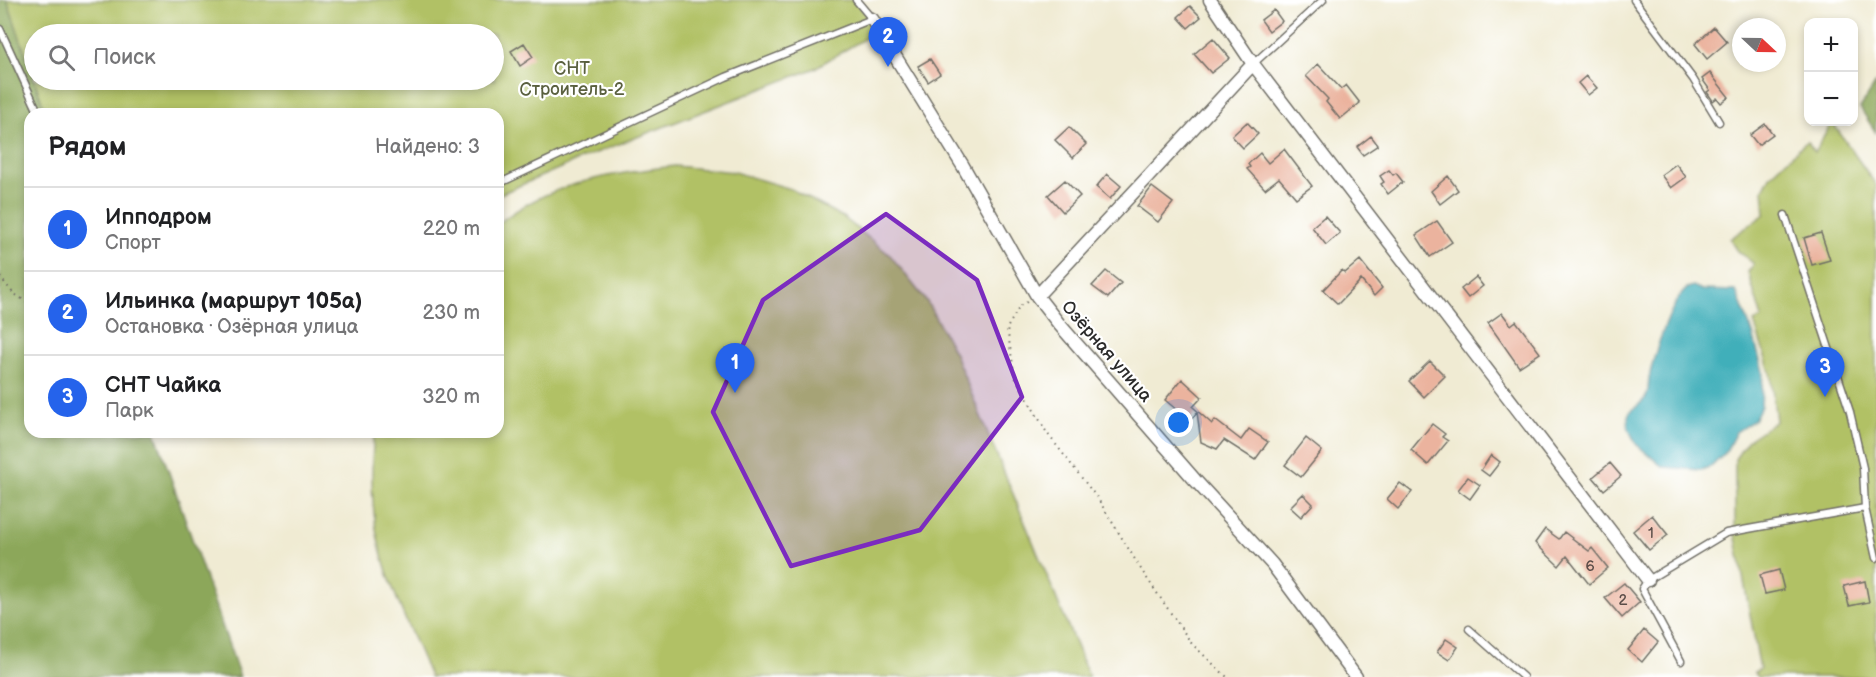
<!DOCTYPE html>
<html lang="ru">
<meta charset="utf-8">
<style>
body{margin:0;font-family:"Balsamiq Sans",sans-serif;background:#f6f6f6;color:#202124}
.controls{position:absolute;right:18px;top:18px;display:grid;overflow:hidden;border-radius:12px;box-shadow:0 3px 9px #0003}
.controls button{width:54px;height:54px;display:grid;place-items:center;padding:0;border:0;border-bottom:2px solid #e0e0e0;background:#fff;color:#202124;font:30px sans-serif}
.compass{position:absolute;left:1732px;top:18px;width:54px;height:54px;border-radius:50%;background:#fff;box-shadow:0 3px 9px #0003;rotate:112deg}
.you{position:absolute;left:1179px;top:423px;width:21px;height:21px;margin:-15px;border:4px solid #fff;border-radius:50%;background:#1a73e8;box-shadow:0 0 0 9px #1a73e833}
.badge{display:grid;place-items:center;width:39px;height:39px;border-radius:50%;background:#2563eb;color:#fff;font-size:20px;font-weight:700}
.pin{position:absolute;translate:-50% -50px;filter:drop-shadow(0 2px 3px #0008)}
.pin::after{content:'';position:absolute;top:32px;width:21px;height:18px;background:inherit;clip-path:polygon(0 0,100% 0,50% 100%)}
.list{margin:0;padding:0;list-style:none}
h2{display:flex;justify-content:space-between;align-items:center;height:78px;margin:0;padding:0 24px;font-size:26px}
h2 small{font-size:20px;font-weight:400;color:#757577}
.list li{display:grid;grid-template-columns:39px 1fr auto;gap:18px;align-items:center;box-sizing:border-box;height:84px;padding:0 24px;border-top:2px solid #e0e0e0}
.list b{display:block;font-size:22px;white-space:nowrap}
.list p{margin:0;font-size:20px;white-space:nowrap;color:#757577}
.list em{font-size:20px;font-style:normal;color:#757577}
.icon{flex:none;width:33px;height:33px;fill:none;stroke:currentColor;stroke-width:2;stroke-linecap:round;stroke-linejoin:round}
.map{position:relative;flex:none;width:1876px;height:677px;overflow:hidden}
.search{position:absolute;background:#fff;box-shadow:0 3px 9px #0003;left:24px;top:24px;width:480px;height:66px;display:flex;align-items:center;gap:15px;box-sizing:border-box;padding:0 21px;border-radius:33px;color:#757577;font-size:22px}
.panel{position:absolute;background:#fff;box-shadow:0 3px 9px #0003;left:24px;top:108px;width:480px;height:330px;border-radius:18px}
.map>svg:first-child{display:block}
.green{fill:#b1c165;stroke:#6e7648;stroke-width:1.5;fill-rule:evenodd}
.forest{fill:#8ca75a;stroke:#5c6942;stroke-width:1.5}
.water{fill:#3fafba;stroke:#356d72;stroke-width:1.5}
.building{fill:#ebb39e}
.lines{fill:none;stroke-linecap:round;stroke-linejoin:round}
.lane-casing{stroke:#706e66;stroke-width:9}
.street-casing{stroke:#706e66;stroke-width:15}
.path{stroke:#706e66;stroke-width:2;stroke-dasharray:1.5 4.5;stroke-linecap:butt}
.lane{stroke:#fff;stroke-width:6}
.street{stroke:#fff;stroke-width:12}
.marked{fill:#7b2cbf;fill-opacity:0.2;stroke:#7b2cbf;stroke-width:4.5;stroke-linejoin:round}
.labels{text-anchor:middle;stroke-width:4.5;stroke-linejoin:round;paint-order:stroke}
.number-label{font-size:15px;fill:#5b4d48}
.park-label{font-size:18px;fill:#5a603f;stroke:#fff}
.street-label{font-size:18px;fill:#2b2b2b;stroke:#fff}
</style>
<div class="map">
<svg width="1876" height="677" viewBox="0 0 1876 677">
<rect width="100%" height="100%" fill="#fff"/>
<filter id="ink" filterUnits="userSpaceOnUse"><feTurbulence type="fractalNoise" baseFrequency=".0167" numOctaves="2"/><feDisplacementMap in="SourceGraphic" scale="12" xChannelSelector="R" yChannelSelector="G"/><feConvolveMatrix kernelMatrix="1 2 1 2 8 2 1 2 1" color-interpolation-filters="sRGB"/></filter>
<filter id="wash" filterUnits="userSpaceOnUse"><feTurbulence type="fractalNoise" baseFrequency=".008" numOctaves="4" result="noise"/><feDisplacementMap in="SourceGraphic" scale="24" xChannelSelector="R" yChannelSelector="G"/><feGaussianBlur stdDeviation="1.35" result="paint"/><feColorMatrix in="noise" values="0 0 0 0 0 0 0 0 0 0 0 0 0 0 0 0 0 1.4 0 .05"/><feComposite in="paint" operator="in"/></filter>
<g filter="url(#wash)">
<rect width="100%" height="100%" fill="#f0ebd3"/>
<!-- green -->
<path class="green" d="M7 0H855L879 30 813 69 588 156 498 195V114H46ZM34 34H494V80H34Z
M1832 122 1876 185V677H1758L1754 672 1760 669 1735 533V459L1748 440 1776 421 1770 372 1754 322 1762 318 1748 272 1754 264 1738 251 1730 239 1765 214 1763 189 1771 175 1807 141 1815 152Z
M675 166 734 172 791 189 844 218 890 255 927 302 955 354 1089 677H430C411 630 385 580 376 529 371 496 371 465 374 432H498V224C547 183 613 173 675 166Z"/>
<!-- forest -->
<path class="forest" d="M0 0H7L46 114H30V432H155L240 677H0Z
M1876 83V133L1860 108Z"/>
<!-- water -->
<path class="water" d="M1693 286 1702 290 1736 291 1753 334 1763 372 1761 406 1754 420 1736 432 1725 453 1712 466 1701 470 1663 467 1636 444 1628 427 1629 413C1634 408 1642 403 1646 397 1649 392 1648 384 1649 378 1653 359 1673 289 1693 286Z"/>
<g id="blocks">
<!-- building -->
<path class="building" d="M1190 6 1201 17 1188 28 1178 17Z
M1274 10 1282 21 1269 31 1261 20Z
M1714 27 1727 42 1707 59 1695 44Z
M1213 38 1230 58 1211 73 1194 54Z
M524 43 533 57 520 66 511 51Z
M930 59 940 74 928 82 918 66Z
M1318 64 1341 89 1346 85 1360 103 1340 119 1326 102 1328 99 1306 76Z
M1710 73 1729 97 1721 103 1717 98 1713 101 1707 92 1710 90 1702 79Z
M1586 76 1597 88 1588 95 1578 83Z
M1247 122 1258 134 1243 148 1232 136Z
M1765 124 1773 134 1758 145 1750 135Z
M1069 127 1086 144 1073 158 1055 140Z
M1371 136 1378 145 1363 155 1357 147Z
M1284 149 1312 186 1296 198 1279 178 1265 189 1247 169 1250 167 1248 164 1260 153 1268 163Z
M1676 164 1686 177 1671 188 1661 175Z
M1389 170 1393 175 1396 173 1403 182 1388 194 1381 184 1384 182 1380 176Z
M1107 174 1121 186 1110 199 1096 187Z
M1448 176 1458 190 1440 204 1431 191Z
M1065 180 1080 196 1063 212 1048 195Z
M1152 187 1173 203 1158 222 1137 206Z
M1325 216 1340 233 1326 245 1312 227Z
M1437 221 1452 242 1430 257 1416 235Z
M1821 233 1830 260 1812 265 1804 238Z
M1360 260 1382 288 1374 296 1361 280 1338 304 1323 290 1342 270 1345 273Z
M1106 271 1121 283 1108 298 1092 286Z
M1476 277 1483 286 1468 298 1461 289Z
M1502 313 1511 325 1516 321 1540 353 1519 367 1488 323Z
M1430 361 1445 376 1424 397 1409 381Z
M1182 379 1202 397 1193 407 1212 424 1215 420 1241 440 1249 429 1268 442 1255 460 1224 440 1217 449 1201 442 1197 412 1190 421 1165 400Z
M1432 424 1445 434 1442 437 1448 441 1428 465 1411 450Z
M1306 438 1322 451 1301 477 1285 465Z
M1491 455 1500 462 1489 476 1481 470Z
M1610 463 1621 476 1604 490 1593 477Z
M1468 477 1480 485 1470 499 1458 490Z
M1400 483 1412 492 1398 509 1387 499Z
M1303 494 1313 504 1301 517 1290 507Z
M1652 515 1668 535 1649 550 1633 531Z
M1545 529 1559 539 1564 532 1589 551 1592 548 1608 568 1589 584 1567 556 1559 566 1535 543Z
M1779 570 1784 590 1765 594 1760 575Z
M1865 581 1869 602 1849 606 1844 586Z
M1624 583 1640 602 1622 618 1605 598Z
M1644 630 1658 642 1642 662 1628 650Z
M1446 639 1458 647 1449 660 1437 652Z"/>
</g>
</g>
<g filter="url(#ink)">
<use href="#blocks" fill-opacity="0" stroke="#706e66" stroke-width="1.5"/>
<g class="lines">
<defs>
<path id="lane" d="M1634 0 1693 79 1719 122
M0 29 39 114
M1253 64 1323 0
M498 184 726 77 872 19 856 0
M1785 215 1850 412 1863 468 1865 508 1876 558
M1469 629 1523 677
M1681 661 1642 589 1648 580 1726 533 1865 508"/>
<path id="street" d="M1210 0 1253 64 1648 580
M872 19 963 166 1037 296 1059 324 1195 480 1272 564 1356 677
M1037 296 1253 64"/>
</defs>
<!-- lane casing -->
<use href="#lane" class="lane-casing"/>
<!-- street casing -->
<use href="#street" class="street-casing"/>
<!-- path -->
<path class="path" d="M0 277 13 293 30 304
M1027 302 1020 306 1007 328 1015 377 1047 433 1098 499 1144 574 1192 644 1227 677"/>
<!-- lane -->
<use href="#lane" class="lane"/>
<!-- street -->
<use href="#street" class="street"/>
</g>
</g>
<!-- marked area -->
<path class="marked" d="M886 214 977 280 1022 397 920 530 791 566 713 412 763 300Z"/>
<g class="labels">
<!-- number labels -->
<g class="number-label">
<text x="1651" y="538">1</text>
<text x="1590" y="571">6</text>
<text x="1623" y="605">2</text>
</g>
<!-- park labels -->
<g class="park-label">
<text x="572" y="74">СНТ<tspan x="572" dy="21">Строитель-2</tspan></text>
</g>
<!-- street labels -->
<g class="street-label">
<text transform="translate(1107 351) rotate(49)" y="6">Озёрная улица</text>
</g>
</g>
</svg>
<div class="controls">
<button>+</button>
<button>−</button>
</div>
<svg class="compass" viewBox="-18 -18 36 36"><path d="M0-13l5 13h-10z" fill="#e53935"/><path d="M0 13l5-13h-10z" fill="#757577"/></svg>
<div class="you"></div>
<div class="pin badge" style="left:735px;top:393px">1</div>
<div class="pin badge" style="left:888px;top:67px">2</div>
<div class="pin badge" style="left:1825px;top:397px">3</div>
<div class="search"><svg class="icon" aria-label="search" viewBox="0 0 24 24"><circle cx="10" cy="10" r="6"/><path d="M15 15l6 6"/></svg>Поиск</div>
<section class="panel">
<h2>Рядом<small>Найдено: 3</small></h2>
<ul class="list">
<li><span class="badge">1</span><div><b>Ипподром</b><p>Спорт</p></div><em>220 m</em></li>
<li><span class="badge">2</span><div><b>Ильинка (маршрут 105а)</b><p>Остановка · Озёрная улица</p></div><em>230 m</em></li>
<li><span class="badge">3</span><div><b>СНТ Чайка</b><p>Парк</p></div><em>320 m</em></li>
</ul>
</section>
</div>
